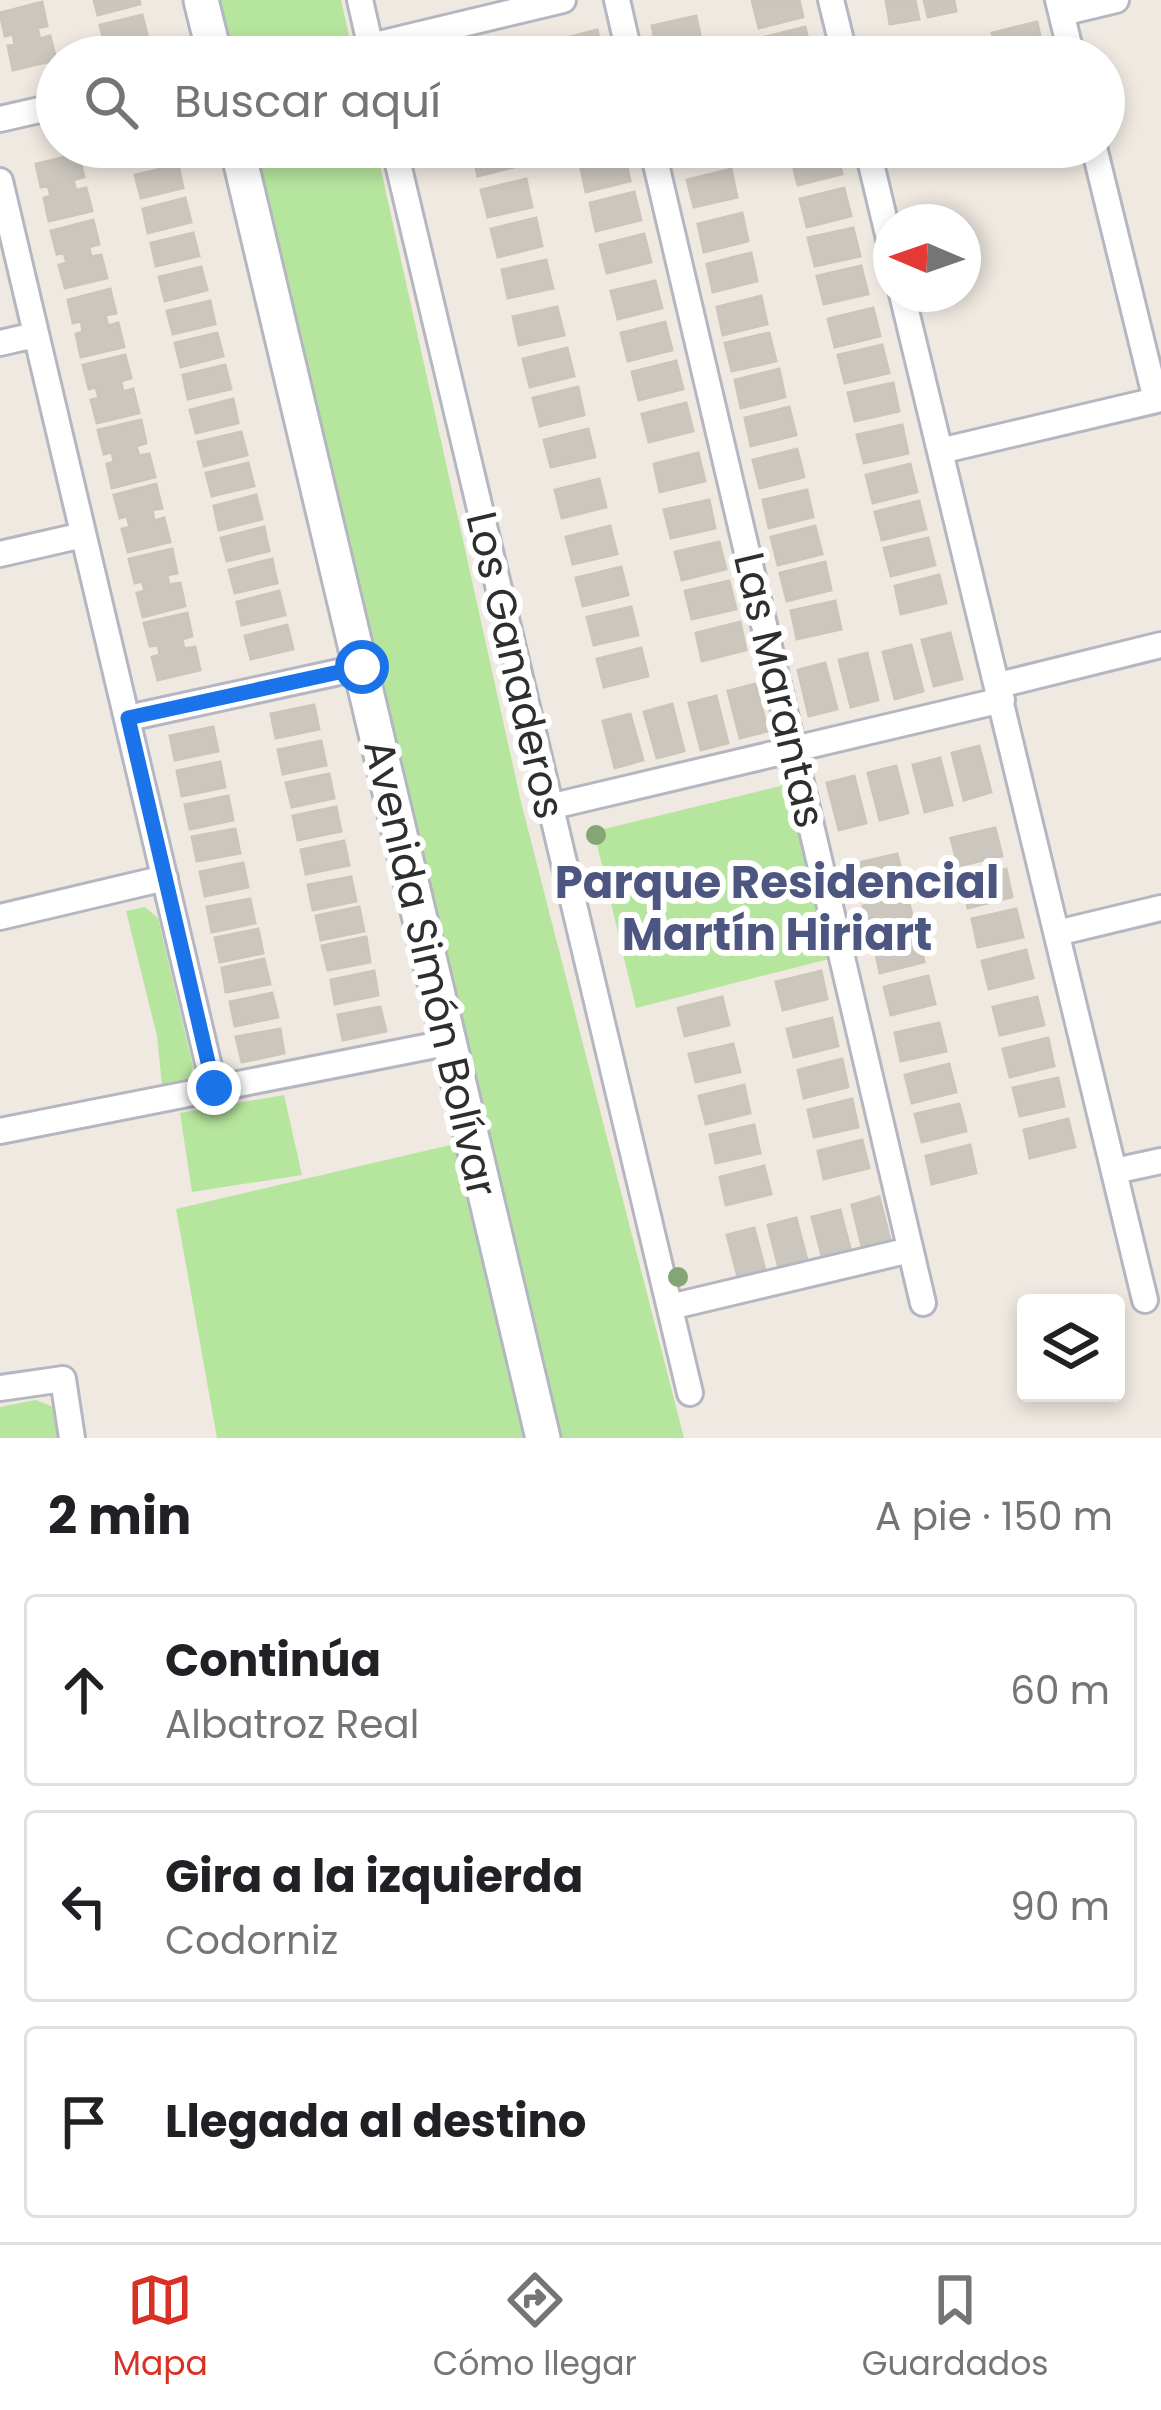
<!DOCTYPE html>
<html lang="es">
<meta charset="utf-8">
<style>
body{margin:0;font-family:Poppins,sans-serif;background:#f6f6f6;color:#202124}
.controls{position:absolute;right:36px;bottom:36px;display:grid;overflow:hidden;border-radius:12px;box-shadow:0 6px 18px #0003}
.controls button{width:108px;height:108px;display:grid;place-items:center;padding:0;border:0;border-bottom:3px solid #e0e0e0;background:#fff;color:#202124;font:60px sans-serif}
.compass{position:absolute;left:873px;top:204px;width:108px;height:108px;border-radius:50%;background:#fff;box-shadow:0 6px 18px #0003;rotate:272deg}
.stop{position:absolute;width:36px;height:36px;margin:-27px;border:9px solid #1a73e8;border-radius:50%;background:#fff}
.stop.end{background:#1a73e8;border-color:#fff;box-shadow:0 3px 12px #0008}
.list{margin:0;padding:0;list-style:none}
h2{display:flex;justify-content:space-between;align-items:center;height:156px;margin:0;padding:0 48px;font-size:51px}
h2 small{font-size:39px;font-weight:400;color:#757577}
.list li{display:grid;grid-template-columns:78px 1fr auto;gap:36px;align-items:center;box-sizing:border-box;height:192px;margin:0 24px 24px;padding:0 24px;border:3px solid #e0e0e0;border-radius:12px}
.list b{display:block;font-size:45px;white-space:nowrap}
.list p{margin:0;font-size:39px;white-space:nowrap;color:#757577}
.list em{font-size:39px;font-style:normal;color:#757577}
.icon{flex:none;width:66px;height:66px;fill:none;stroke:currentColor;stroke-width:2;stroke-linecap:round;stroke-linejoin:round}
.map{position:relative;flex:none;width:1161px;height:1438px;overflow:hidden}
.search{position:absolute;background:#fff;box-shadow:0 6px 18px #0003;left:36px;right:36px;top:36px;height:132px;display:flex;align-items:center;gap:30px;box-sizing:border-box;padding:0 42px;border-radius:66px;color:#757577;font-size:45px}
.sheet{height:804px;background:#fff}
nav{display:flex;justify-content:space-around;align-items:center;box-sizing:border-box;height:168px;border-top:3px solid #e0e0e0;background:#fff;font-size:33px;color:#757577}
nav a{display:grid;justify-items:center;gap:6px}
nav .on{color:#d93025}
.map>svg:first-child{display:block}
.green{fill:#b6e59e}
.building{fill:#cbc7bf;stroke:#cbc5ba;stroke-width:3}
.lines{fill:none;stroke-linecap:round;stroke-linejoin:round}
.minor-casing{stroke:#b4b7c1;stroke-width:30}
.tertiary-casing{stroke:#b4b7c1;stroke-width:39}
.minor{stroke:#fff;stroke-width:24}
.tertiary{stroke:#fff;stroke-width:33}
.tree{fill:#84a574}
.route{stroke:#1a73e8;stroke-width:15}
.labels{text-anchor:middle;stroke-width:12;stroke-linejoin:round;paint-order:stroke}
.street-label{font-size:42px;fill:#2e2e2e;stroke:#fff}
.neighbourhood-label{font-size:45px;font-weight:bold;fill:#4d5680;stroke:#fff}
</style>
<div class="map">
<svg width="1161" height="1438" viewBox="0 0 1161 1438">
<rect width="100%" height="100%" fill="#efe9e1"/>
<!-- green -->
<path class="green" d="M218 0H341L354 57H231Z
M252 147H376L521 802 684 1438H561L451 1002Z
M784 785 794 795 833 958 636 1008 596 840 600 830Z
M145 907 158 918 193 1067 189 1079 162 1085 157 1036 126 911Z
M284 1095 302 1175 192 1192 180 1113Z
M459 1143 529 1438H217L176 1209Z
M36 1400 58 1409 64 1438H0V1407Z"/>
<!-- building -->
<path class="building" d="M94 0H139L140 4 98 15Z
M752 0H799L803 17 759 28Z
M886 0H915L919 19 890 24Z
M924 0H954L956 11 928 17Z
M42 2 47 26 37 28 40 39 50 36 56 60 13 70 8 46 15 45 13 34 5 36 0 13Z
M142 15 148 38 106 49 100 25Z
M696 16 702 44 658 54 652 26Z
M1037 22 1043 50 998 57 992 33Z
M805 27 812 55 766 57 761 38Z
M597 30 604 57H575L570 37Z
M129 147H174L175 153 133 163Z
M517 147 522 165 478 176 471 148Z
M679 147H725L728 156 683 167Z
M835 147 842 174 798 185 791 157Z
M922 147H969L971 153 926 164Z
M624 153 630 181 586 192 580 164Z
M78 154 84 177 73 180 76 190 86 188 92 211 49 221 44 198 51 196 48 186 41 187 36 164Z
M178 165 183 188 141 198 135 175Z
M731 169 737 197 694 207 687 180Z
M526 179 532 207 488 217 481 190Z
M844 188 851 216 807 227 800 199Z
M634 192 641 220 596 231 590 203Z
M185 198 191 222 148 233 143 209Z
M742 213 748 241 704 252 698 224Z
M536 218 542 246 498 257 491 229Z
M93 220 99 244 89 247 91 257 101 255 107 278 65 288 59 265 67 263 64 253 57 254 51 231Z
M853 228 860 256 815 266 808 238Z
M193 233 199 256 156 266 151 243Z
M644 234 651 262 607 273 600 245Z
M751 253 757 281 713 292 707 264Z
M546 260 553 288 508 298 502 270Z
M861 266 868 294 824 304 817 276Z
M201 267 207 290 165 301 159 277Z
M655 281 662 308 618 319 611 291Z
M110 289 116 313 105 315 108 326 118 323 124 347 81 357 76 334 83 332 81 321 73 323 68 300Z
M761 296 767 324 723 335 717 307Z
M210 301 215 324 173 334 167 311Z
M557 307 564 335 519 345 513 317Z
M873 308 880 336 835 347 828 319Z
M665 322 672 350 628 361 621 333Z
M217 333 223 356 181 367 175 343Z
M769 333 776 361 732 371 725 343Z
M882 345 889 373 845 383 838 355Z
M567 348 574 376 530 387 523 359Z
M125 355 131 378 121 381 123 392 133 389 139 413 97 423 91 400 99 398 96 387 89 389 83 365Z
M676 361 683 389 639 400 632 372Z
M225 365 231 389 188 399 183 375Z
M779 369 785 397 741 408 735 380Z
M893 383 899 411 855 421 848 393Z
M578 387 584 415 540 426 533 398Z
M233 399 238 423 196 433 190 410Z
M686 403 693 431 649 442 642 414Z
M789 407 796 435 751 446 745 418Z
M141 420 146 443 136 446 139 456 149 454 155 477 112 488 107 464 114 462 112 452 104 454 98 430Z
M902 425 908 453 864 463 857 435Z
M588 429 595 457 551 467 544 440Z
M241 432 247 455 204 466 198 442Z
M797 449 804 477 760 488 753 460Z
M698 453 705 481 660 492 654 464Z
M248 463 254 486 212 496 206 473Z
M910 464 917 492 873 503 866 475Z
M599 479 606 507 562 518 555 490Z
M156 484 162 508 152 510 154 521 164 518 170 542 128 552 122 529 130 527 127 516 120 518 114 495Z
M807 490 813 517 769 528 763 500Z
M256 495 262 519 219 530 214 506Z
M709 500 715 528 671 538 664 510Z
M919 501 926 529 882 540 875 512Z
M610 526 617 554 573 564 566 537Z
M815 526 822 554 778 565 771 537Z
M264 527 269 551 227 561 221 538Z
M928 538 935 565 891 576 884 548Z
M719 542 726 569 682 580 675 552Z
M172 549 177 573 167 575 169 585 180 583 185 606 143 617 137 593 145 591 142 581 135 583 129 559Z
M272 559 277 583 235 593 229 570Z
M825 562 831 590 787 601 780 573Z
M621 567 628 595 583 606 576 578Z
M939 575 946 603 901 614 895 586Z
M729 581 736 609 692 619 685 591Z
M279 591 285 615 242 625 237 602Z
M835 601 841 629 797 639 791 611Z
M631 607 638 635 594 645 587 617Z
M187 613 192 636 182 639 184 649 195 647 200 670 158 680 152 657 160 655 158 645 150 646 144 623Z
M740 622 746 650 702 661 696 633Z
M287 625 293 649 251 659 245 636Z
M950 633 962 679 934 686 922 640Z
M911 645 923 691 895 699 883 652Z
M641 648 648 676 604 687 597 659Z
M867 653 878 700 851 707 839 660Z
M825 663 837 709 809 716 798 670Z
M755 684 768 731 740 738 728 691Z
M716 696 728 743 701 750 689 703Z
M672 704 684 751 657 758 644 712Z
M314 705 319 729 276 738 271 714Z
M630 714 643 760 615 768 603 721Z
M213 727 218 751 175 760 170 736Z
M321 741 326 765 283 774 278 750Z
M979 746 991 792 964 800 952 753Z
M940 758 952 805 925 812 913 765Z
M220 762 225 787 182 796 177 771Z
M896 766 908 813 880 820 868 773Z
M329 774 334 798 292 807 286 783Z
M854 776 866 823 839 830 827 783Z
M228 796 233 820 190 829 185 805Z
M336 807 341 831 298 840 293 816Z
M995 828 1002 856 958 866 951 838Z
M235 829 240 853 197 861 192 837Z
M344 841 349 865 306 874 301 850Z
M897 854 904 881 860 892 853 864Z
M243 863 248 887 205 896 200 872Z
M1006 869 1012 897 968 908 962 880Z
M351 877 356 901 313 910 308 885Z
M907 895 914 923 870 934 863 906Z
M250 899 255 923 212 932 207 907Z
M359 907 364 931 321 940 316 916Z
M1016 909 1023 937 978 947 972 919Z
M258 929 263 953 220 962 215 938Z
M918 934 924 962 880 973 874 945Z
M366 937 370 962 328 970 322 946Z
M1026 950 1033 978 989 989 982 961Z
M264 959 270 984 226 992 222 968Z
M374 971 378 995 335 1004 331 980Z
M821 971 827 999 783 1010 776 982Z
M928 976 935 1004 891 1015 884 987Z
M272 993 278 1017 235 1026 230 1002Z
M722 997 729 1025 685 1036 678 1008Z
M1037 997 1044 1025 1000 1035 993 1007Z
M380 1007 386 1031 343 1040 338 1015Z
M832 1018 838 1046 794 1057 787 1029Z
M939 1023 946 1051 901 1061 895 1033Z
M280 1029 284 1053 242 1062 236 1037Z
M1048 1038 1054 1066 1010 1077 1003 1049Z
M733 1044 740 1072 696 1082 689 1054Z
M842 1059 848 1087 804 1098 798 1070Z
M949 1064 956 1092 912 1103 905 1075Z
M1058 1078 1064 1106 1020 1116 1013 1088Z
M744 1085 750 1113 706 1124 699 1096Z
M852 1099 858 1127 814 1137 808 1110Z
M959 1104 966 1131 922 1142 915 1114Z
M1068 1119 1075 1147 1030 1158 1024 1130Z
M754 1125 760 1153 716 1163 710 1135Z
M862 1140 869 1168 824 1179 818 1151Z
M970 1145 976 1173 932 1184 926 1156Z
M764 1166 771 1194 726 1205 720 1177Z
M879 1197 891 1244 863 1251 852 1205Z
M840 1210 852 1256 824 1264 812 1217Z
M796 1218 808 1264 780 1272 768 1225Z
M754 1228 766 1274 739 1281 727 1235Z"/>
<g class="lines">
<defs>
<path id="minor" d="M360 0 373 57
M617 0 630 57
M831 0 845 57
M1058 0 1072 57
M1062 13 1116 0
M371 46 563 0
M0 119 57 106
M394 147 690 1393
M652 147 923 1303
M867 147 891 247
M1094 147 1156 400
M0 181 214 1088
M902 294 1145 1300
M0 343 35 335
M940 451 1161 399
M0 554 83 535
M999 685 1161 645
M128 718 362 667
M549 807 1002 700
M0 917 165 878
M1057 933 1161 908
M0 1131 446 1043
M1115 1171 1161 1161
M670 1307 910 1250
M0 1388 63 1379 72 1438"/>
<path id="tertiary" d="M201 0 215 57
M237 147 543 1438"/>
</defs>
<!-- minor casing -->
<use href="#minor" class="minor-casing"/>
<!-- tertiary casing -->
<use href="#tertiary" class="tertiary-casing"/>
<!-- minor -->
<use href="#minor" class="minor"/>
<!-- tertiary -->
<use href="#tertiary" class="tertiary"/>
</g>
<!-- trees -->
<g class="tree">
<circle cx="596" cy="835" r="10"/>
<circle cx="630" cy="929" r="10"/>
<circle cx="678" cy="1277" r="10"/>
</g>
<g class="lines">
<!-- route -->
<path class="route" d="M214 1088 128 718 362 667"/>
</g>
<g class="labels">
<!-- street labels -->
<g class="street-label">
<text transform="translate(516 665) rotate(77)" y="15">Los Ganaderos</text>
<text transform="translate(780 690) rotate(77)" y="15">Las Marantas</text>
<text transform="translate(431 968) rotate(77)" y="15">Avenida Simón Bolívar</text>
</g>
<!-- neighbourhood labels -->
<g class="neighbourhood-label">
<text x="777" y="898">Parque Residencial<tspan x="777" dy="52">Martín Hiriart</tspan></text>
</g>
</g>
</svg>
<div class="controls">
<button><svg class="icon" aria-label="layers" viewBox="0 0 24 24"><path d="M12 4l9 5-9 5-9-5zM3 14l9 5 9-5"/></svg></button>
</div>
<svg class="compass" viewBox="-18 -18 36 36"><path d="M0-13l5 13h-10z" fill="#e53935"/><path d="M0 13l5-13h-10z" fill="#757577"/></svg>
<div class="stop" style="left:362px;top:667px"></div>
<div class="stop end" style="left:214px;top:1088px"></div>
<div class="search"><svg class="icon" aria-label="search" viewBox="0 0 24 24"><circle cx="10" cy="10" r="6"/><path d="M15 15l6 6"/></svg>Buscar aquí</div>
</div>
<section class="sheet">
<h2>2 min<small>A pie · 150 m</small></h2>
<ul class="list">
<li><svg class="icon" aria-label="ahead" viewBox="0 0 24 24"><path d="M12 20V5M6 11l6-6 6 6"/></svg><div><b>Continúa</b><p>Albatroz Real</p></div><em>60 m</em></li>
<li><svg class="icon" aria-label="left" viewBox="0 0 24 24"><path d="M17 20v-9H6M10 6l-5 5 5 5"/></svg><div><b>Gira a la izquierda</b><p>Codorniz</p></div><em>90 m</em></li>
<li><svg class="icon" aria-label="arrive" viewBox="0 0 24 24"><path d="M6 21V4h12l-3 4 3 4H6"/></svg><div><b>Llegada al destino</b></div></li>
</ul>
</section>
<nav>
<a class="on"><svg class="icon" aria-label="map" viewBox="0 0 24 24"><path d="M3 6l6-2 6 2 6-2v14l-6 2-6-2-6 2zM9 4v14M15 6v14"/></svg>Mapa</a>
<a><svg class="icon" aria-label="directions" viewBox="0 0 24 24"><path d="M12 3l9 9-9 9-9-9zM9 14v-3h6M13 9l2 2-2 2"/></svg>Cómo llegar</a>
<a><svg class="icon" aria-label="saved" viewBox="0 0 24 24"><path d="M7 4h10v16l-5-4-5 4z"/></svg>Guardados</a>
</nav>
